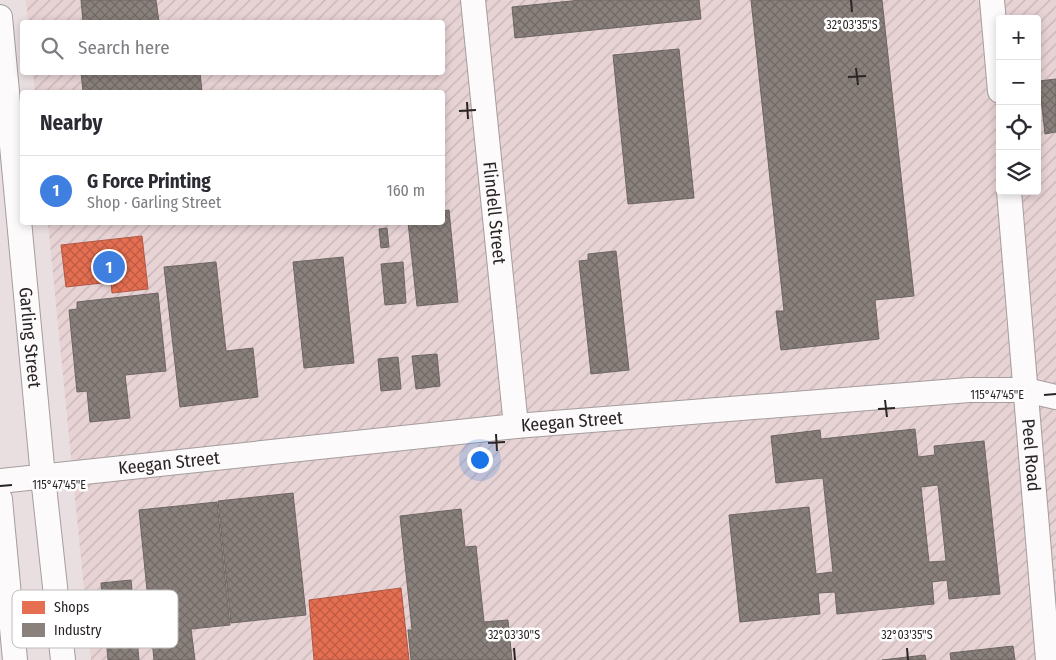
<!DOCTYPE html>
<meta charset="utf-8">
<style>
body{margin:0;font-family:"Fira Sans Condensed",sans-serif;background:#f2f2f3;color:#2b2b33}
.controls{position:absolute;right:15px;top:15px;display:grid;overflow:hidden;border-radius:5px;box-shadow:0 2px 8px #0003}
.controls button{width:45px;height:45px;display:grid;place-items:center;padding:0;border:0;border-bottom:1px solid #e1e1e2;background:#fff;color:#2b2b33;font:25px sans-serif}
.you{position:absolute;left:479px;top:459px;width:18px;height:18px;margin:-12px;border:4px solid #fff;border-radius:50%;background:#1a73e8;box-shadow:0 0 0 8px #1a73e833}
.badge{display:grid;place-items:center;width:32px;height:32px;border-radius:50%;background:#6e6566;color:#fff;font-size:16px;font-weight:700}
.pin{position:absolute;translate:-50% -50%;border:2px solid #fff;box-shadow:0 1px 5px #0006}
.list{margin:0;padding:0;list-style:none}
h2{display:flex;justify-content:space-between;align-items:center;height:65px;margin:0;padding:0 20px;font-size:21px}
h2 small{font-size:16px;font-weight:400;color:#7c7c81}
.list li{display:grid;grid-template-columns:32px 1fr auto;gap:15px;align-items:center;box-sizing:border-box;height:70px;padding:0 20px;border-top:1px solid #e1e1e2}
.list b{display:block;font-size:19px;white-space:nowrap}
.list p{margin:0;font-size:16px;white-space:nowrap;color:#7c7c81}
.list em{font-size:16px;font-style:normal;color:#7c7c81}
.icon{flex:none;width:28px;height:28px;fill:none;stroke:currentColor;stroke-width:2;stroke-linecap:round;stroke-linejoin:round}
.map{position:relative;flex:none;width:1056px;height:660px;overflow:hidden}
.search{position:absolute;background:#fff;box-shadow:0 2px 8px #0003;left:20px;top:20px;width:425px;height:55px;display:flex;align-items:center;gap:12px;box-sizing:border-box;padding:0 18px;border-radius:5px;color:#7c7c81;font-size:19px}
.panel{position:absolute;background:#fff;box-shadow:0 2px 8px #0003;left:20px;top:90px;width:425px;height:135px;border-radius:5px}
.map>svg:first-child{display:block}
.industrial{fill:url(#industrial-furrows);fill-rule:evenodd}
.shops{fill:url(#shops-cross-hatch);stroke:#af5844}
.industry{fill:url(#industry-cross-hatch);stroke:#6e6562;fill-rule:evenodd}
.lines{fill:none;stroke-linecap:round;stroke-linejoin:round}
.minor-casing{stroke:#a59d9e;stroke-width:26}
.minor{stroke:#fcfafa;stroke-width:24}
.ticks{fill:none;stroke:#2b2425;stroke-width:2}
.labels{text-anchor:middle;stroke-width:5;stroke-linejoin:round;paint-order:stroke}
.street-label{font-size:18px;fill:#2b2425;stroke:#fff}
.key{fill:#fff;stroke:#bfbdbe;stroke-width:1}
.key-label{font-size:14px;fill:#2b2425}
.ticks-label{font-size:12px;text-anchor:middle;fill:#2b2425;stroke:#fff;stroke-width:5;stroke-linejoin:round;paint-order:stroke}
</style>
<div class="map">
<svg width="1056" height="660" viewBox="0 0 1056 660">
<defs>
<pattern id="industrial-furrows" width="10" height="10" patternUnits="userSpaceOnUse" patternTransform="scale(1.25)"><rect width="10" height="10" fill="#e7d2d4"/><path d="M-1 1l2-2M0 10L10 0M9 11l2-2" fill="none" stroke="#c6b4b6"/></pattern>
<pattern id="shops-cross-hatch" width="8" height="8" patternUnits="userSpaceOnUse" patternTransform="scale(1.25)"><rect width="8" height="8" fill="#e76f51"/><path d="M0 0l8 8M0 8l8-8" fill="none" stroke="#bb5b43"/></pattern>
<pattern id="industry-cross-hatch" width="8" height="8" patternUnits="userSpaceOnUse" patternTransform="scale(1.25)"><rect width="8" height="8" fill="#8a817c"/><path d="M0 0l8 8M0 8l8-8" fill="none" stroke="#716965"/></pattern>
</defs>
<rect width="100%" height="100%" fill="#eadfe0"/>
<!-- industrial -->
<path class="industrial" d="M26 0H1056V660H91L48 223 442 222V92H35L33 73 442 72V22H28ZM1000 19H1037V191H1000Z"/>
<!-- shops -->
<path class="shops" d="M142 236 148 289 112 293 111 282 66 287 61 245Z
M401 588 409 660H314L309 600Z"/>
<!-- industry -->
<path class="industry" d="M81 0H156L159 22H83Z
M581 0H699L701 19 515 38 512 7Z
M751 0H882L914 296 875 300 879 339 781 350 776 311H784Z
M679 49 694 198 628 204 613 55Z
M81 72H200L202 92H83Z
M1056 79V132L1045 134 1039 81Z
M449 210 458 302 417 306 408 222H442V211Z
M387 228 389 247 381 248 379 229Z
M616 251 629 370 591 374 579 261 588 260V254Z
M343 257 354 363 304 368 293 262Z
M216 262 226 351 253 348 258 397 180 407 164 267Z
M403 262 406 303 385 305 381 264Z
M158 293 166 371 125 375 130 418 90 422 87 391 77 392 69 310 77 309V302Z
M437 354 440 386 416 389 412 356Z
M398 357 401 389 381 391 378 359Z
M915 429 918 457 935 455 934 446 984 441 1000 594 949 599 947 580 932 582 934 604 837 614 835 592 818 593 820 614 740 622 729 515 809 507 816 574 833 572 823 478 776 483 771 436 820 430 821 439ZM938 485 946 561 929 562 921 487Z
M293 493 306 615 231 623 218 501Z
M217 502 230 625 191 629 195 660H154L139 510Z
M461 509 465 547 476 546 484 622 508 620 512 660H411L408 630H412L400 516Z
M131 580 139 660H108L101 583Z
M1013 646 1015 660H951L950 653Z
M925 655 926 660H882Z"/>
<g class="lines">
<defs>
<g id="minor">
<path id="s1" d="M473 0 516 426"/>
<path d="M992 0 1000 91"/>
<path id="s2" d="M0 17 43 477 63 660"/>
<path id="s3" d="M1009 191 1048 660"/>
<path id="s4" d="M0 481 516 426 969 390H1026L1056 397"/>
<path d="M0 499 15 660"/>
</g>
</defs>
<!-- minor casing -->
<use href="#minor" class="minor-casing"/>
<!-- minor -->
<use href="#minor" class="minor"/>
</g>
<!-- ticks -->
<path class="ticks" d="M851 0 852 12M856 68 858 85M848 77 866 76M467 102 468 119M459 111 476 110M1044 395 1056 394M885 400 887 417M878 409 895 408M496 434 497 451M488 443 505 442M0 486 12 485M514 648 515 660M907 648 908 660"/>
<g class="labels">
<!-- street labels -->
<g class="street-label">
<text dy="6" stroke="none"><textPath href="#s1" startOffset="214">Flindell Street</textPath></text>
<text dy="6" stroke="none"><textPath href="#s2" startOffset="322">Garling Street</textPath></text>
<text dy="6" stroke="none"><textPath href="#s4" startOffset="575">Keegan Street</textPath></text>
<text dy="6" stroke="none"><textPath href="#s3" startOffset="265">Peel Road</textPath></text>
<text dy="6" stroke="none"><textPath href="#s4" startOffset="170">Keegan Street</textPath></text>
</g>
</g>
<!-- legend -->
<rect x="12" y="590" width="166" height="58" rx="8" class="key"/>
<rect x="22" y="601" width="23" height="13" fill="#e76f51"/>
<rect x="22" y="623" width="23" height="14" fill="#8a817c"/>
<g class="key-label">
<text x="54" y="612">Shops</text>
<text x="54" y="635">Industry</text>
</g>
<g class="ticks-label">
<text x="852" y="29">32°03'35"S</text>
<text x="997" y="399">115°47'45"E</text>
<text x="59" y="489">115°47'45"E</text>
<text x="514" y="639">32°03'30"S</text>
<text x="907" y="639">32°03'35"S</text>
</g>
</svg>
<div class="controls">
<button>+</button>
<button>−</button>
<button><svg class="icon" aria-label="locate" viewBox="0 0 24 24"><circle cx="12" cy="12" r="6"/><path d="M12 2v4M12 18v4M2 12h4M18 12h4"/></svg></button>
<button><svg class="icon" aria-label="layers" viewBox="0 0 24 24"><path d="M12 4l9 5-9 5-9-5zM3 14l9 5 9-5"/></svg></button>
</div>
<div class="you"></div>
<div class="pin badge" style="left:109px;top:267px;background:#3f7fe0">1</div>
<div class="search"><svg class="icon" aria-label="search" viewBox="0 0 24 24"><circle cx="10" cy="10" r="6"/><path d="M15 15l6 6"/></svg>Search here</div>
<section class="panel">
<h2>Nearby<small></small></h2>
<ul class="list">
<li><span class="badge" style="background:#3f7fe0">1</span><div><b>G Force Printing</b><p>Shop · Garling Street</p></div><em>160 m</em></li>
</ul>
</section>
</div>
